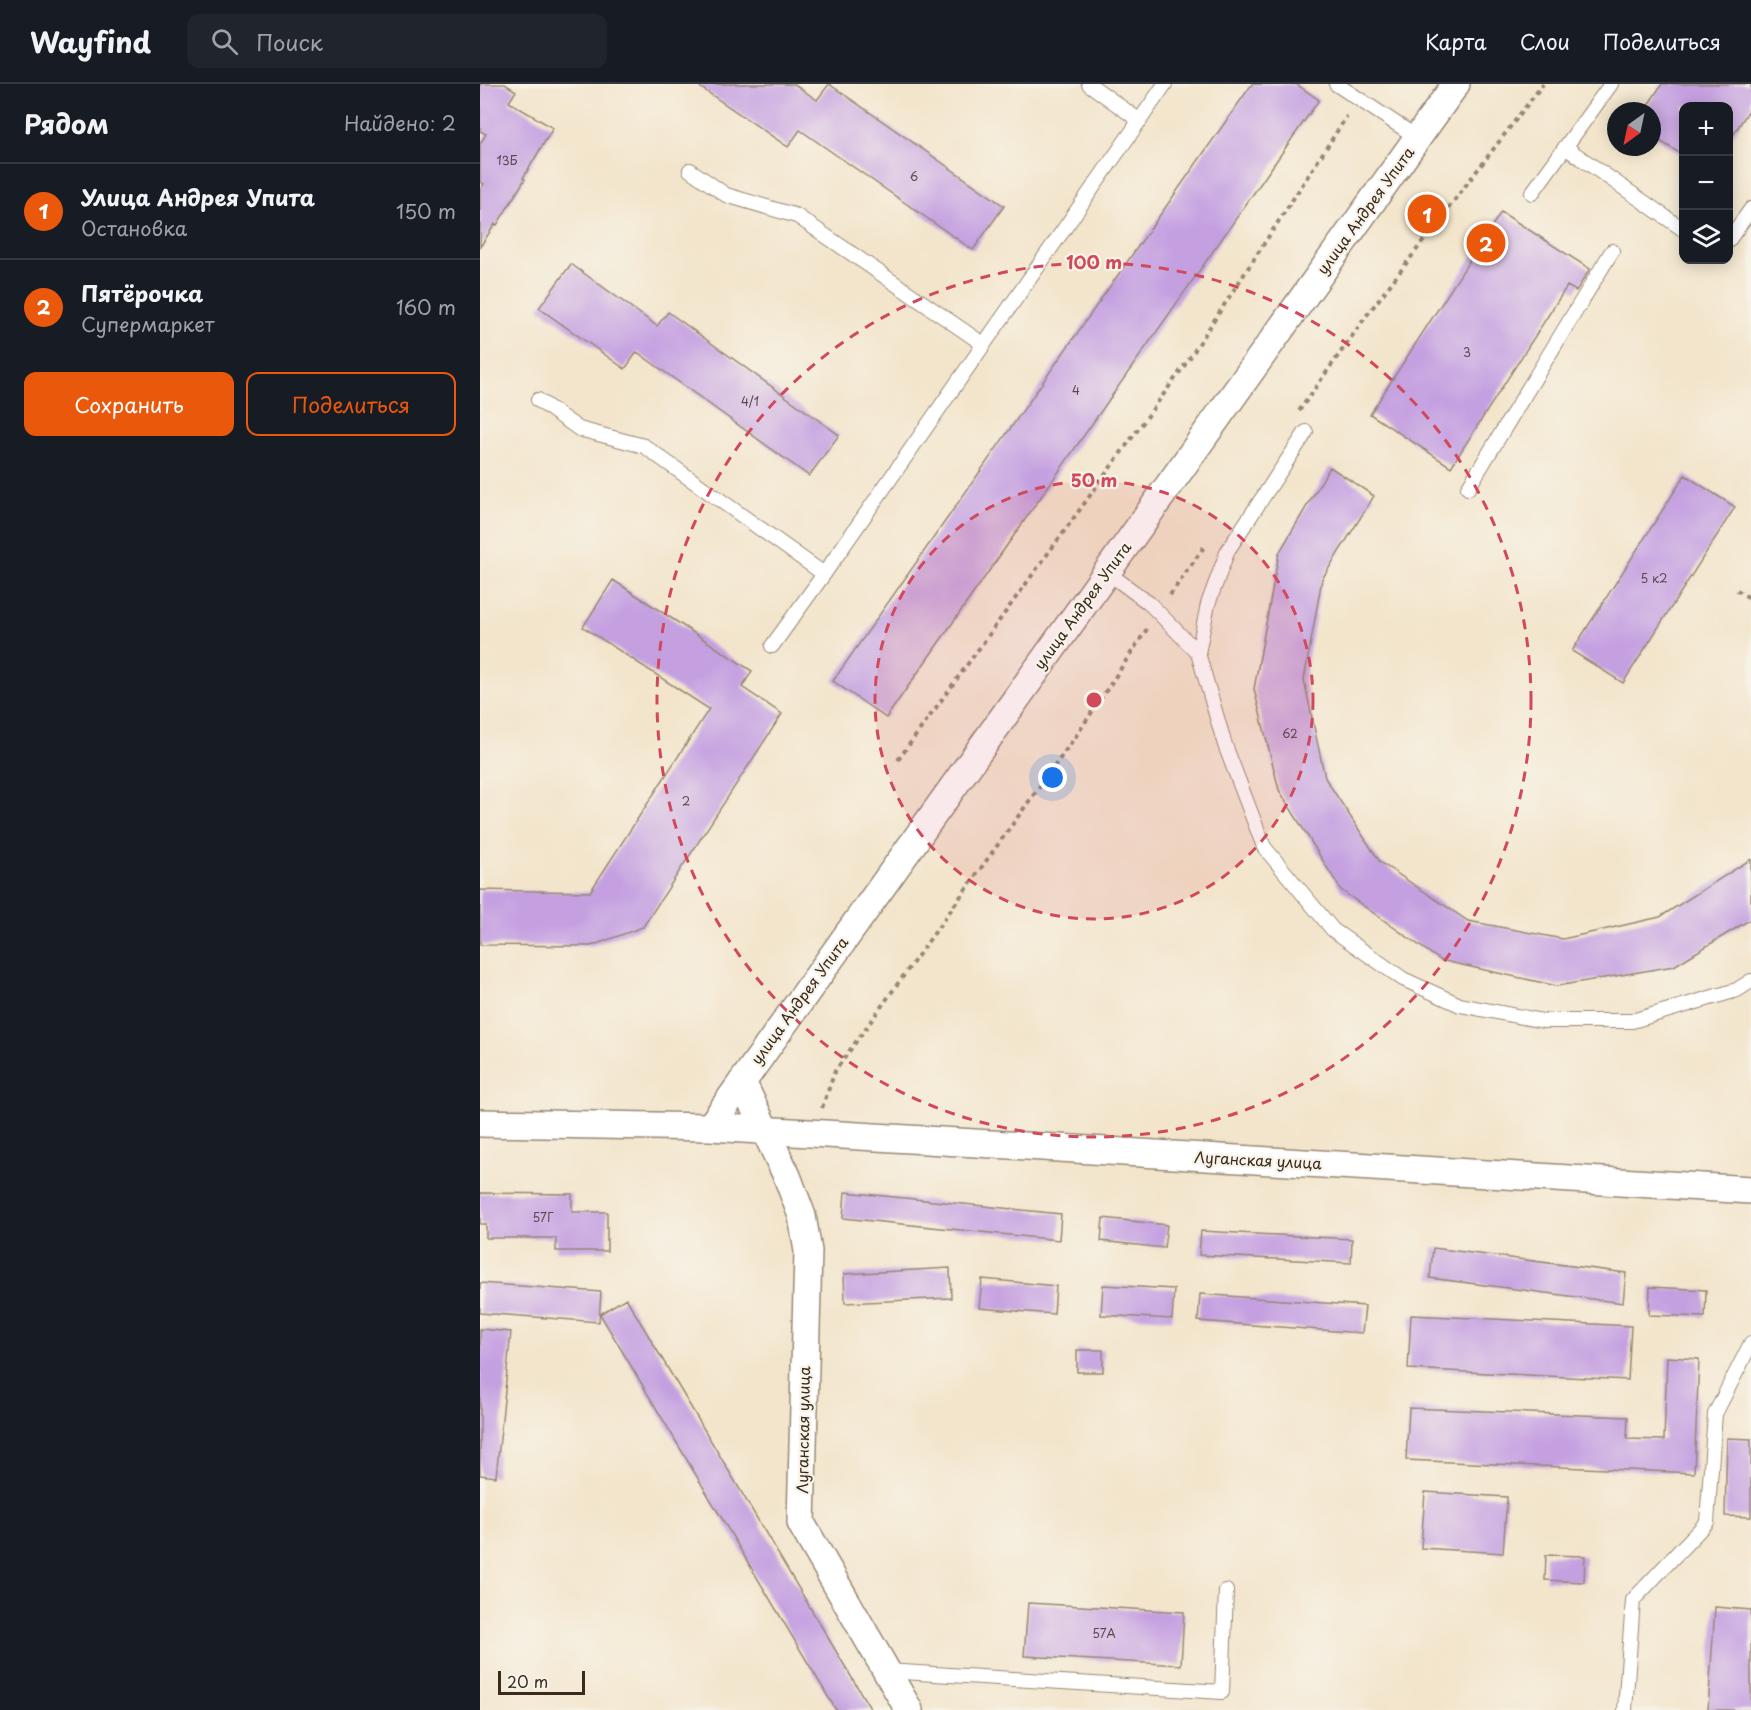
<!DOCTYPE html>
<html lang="ru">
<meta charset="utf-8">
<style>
body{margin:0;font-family:"Playpen Sans",sans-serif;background:#20242c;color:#f1f3f6}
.controls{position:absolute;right:18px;top:18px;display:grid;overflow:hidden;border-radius:12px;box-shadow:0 3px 15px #0003}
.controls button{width:54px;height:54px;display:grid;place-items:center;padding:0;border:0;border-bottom:2px solid #363941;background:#171b24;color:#f1f3f6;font:30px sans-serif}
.compass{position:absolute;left:1127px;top:18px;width:54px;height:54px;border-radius:50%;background:#171b24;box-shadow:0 3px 15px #0003;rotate:213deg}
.scale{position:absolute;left:18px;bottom:15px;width:87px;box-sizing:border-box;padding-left:6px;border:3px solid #3b2a1e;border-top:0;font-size:16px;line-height:21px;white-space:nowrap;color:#3b2a1e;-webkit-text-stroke:4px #f7f3e8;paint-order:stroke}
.you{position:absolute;left:573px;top:694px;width:21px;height:21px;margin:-15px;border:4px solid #fff;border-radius:50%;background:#1a73e8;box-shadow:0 0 0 9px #1a73e833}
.badge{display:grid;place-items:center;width:39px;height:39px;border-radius:50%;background:#ea580c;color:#fff;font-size:20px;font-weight:700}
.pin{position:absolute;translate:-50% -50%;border:3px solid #fff;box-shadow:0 2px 6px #0006}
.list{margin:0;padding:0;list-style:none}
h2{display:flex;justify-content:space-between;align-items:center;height:78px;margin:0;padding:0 24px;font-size:26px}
h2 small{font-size:20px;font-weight:400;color:#9ea1a6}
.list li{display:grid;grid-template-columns:39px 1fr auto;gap:18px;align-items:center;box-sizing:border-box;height:96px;padding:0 24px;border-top:2px solid #363941}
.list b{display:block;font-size:22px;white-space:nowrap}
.list p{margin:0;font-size:20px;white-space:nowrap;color:#9ea1a6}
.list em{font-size:20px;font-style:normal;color:#9ea1a6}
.actions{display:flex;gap:12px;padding:18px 24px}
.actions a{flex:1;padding:14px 0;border:2px solid #ea580c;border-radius:12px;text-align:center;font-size:21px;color:#ea580c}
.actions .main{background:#ea580c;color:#fff}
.icon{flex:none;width:33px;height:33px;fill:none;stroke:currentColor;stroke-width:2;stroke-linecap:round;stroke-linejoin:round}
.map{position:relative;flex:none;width:1271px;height:1626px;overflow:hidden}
header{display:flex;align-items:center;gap:36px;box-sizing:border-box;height:84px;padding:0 30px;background:#171b24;border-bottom:2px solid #363941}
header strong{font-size:28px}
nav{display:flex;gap:33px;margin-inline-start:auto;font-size:21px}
.search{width:420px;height:54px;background:#20242c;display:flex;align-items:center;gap:15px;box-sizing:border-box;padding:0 21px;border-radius:12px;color:#9ea1a6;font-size:22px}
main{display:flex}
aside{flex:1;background:#171b24}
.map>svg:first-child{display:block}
.building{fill:#c5a0e1}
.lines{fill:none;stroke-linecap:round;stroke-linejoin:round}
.service-casing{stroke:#978875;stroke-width:16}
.minor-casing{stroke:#978875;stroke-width:30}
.path{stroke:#978875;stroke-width:4;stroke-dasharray:4.5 4.5;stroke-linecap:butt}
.service{stroke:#fff;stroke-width:14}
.minor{stroke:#fff;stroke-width:27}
.ring{fill:none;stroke:#d1495b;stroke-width:3;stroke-dasharray:10 8}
.labels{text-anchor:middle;stroke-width:4.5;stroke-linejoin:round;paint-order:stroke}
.number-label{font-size:12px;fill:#5e484f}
.street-label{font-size:15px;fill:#3b2a1e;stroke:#f7f3e8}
.centre{fill:#d1495b;stroke:#f7f3e8;stroke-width:3}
.ring-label{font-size:18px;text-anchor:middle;font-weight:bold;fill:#d1495b;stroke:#f7f3e8;stroke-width:4.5;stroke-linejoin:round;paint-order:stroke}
</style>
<header>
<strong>Wayfind</strong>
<div class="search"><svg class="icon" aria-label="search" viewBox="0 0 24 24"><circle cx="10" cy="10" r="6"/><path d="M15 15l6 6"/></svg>Поиск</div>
<nav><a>Карта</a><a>Слои</a><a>Поделиться</a></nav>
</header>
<main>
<aside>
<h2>Рядом<small>Найдено: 2</small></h2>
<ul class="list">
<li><span class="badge">1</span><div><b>Улица Андрея Упита</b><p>Остановка</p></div><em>150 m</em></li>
<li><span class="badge">2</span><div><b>Пятёрочка</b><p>Супермаркет</p></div><em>160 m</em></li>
</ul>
<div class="actions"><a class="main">Сохранить</a><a>Поделиться</a></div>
</aside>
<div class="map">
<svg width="1271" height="1626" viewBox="0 0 1271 1626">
<rect width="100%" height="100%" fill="#f7f3e8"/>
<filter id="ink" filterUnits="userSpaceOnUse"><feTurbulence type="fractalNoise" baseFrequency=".0167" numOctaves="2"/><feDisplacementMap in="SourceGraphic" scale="12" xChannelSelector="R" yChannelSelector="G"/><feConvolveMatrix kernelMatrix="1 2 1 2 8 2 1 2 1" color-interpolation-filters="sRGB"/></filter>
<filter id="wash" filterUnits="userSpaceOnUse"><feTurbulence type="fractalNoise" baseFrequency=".008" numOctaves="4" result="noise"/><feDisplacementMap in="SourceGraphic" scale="24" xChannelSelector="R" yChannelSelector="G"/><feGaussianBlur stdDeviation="1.35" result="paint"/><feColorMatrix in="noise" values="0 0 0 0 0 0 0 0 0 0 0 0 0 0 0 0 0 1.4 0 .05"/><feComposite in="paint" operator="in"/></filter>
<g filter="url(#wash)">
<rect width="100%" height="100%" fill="#f3e5cc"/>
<g id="blocks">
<!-- building -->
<path class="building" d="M0 0H25L36 7 29 18 73 44 43 94 45 95 17 141 15 140 0 163V106L4 100 0 98V60L6 50 0 47Z
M222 0H314L337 16 349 0 524 122 493 166 320 46 308 63 220 3Z
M772 0H816L839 16 406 634 353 597Z
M1182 0H1271V23L1248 59V22H1204V72L1172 52V27H1164Z
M1021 128 1110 185 1096 207 1087 202 971 383 890 330Z
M91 180 177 242 188 228 359 351 329 392 157 268 145 285 59 224Z
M850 383 894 412 842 495 824 596 845 694 900 778 988 837 1083 855 1180 833 1271 775V835L1194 882 1077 902 960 876 861 806 799 706 774 605 799 469Z
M1205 391 1255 423 1143 599 1092 567Z
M133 496 272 587 262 603 302 630 163 843 111 862 0 861V806L110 808 229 625 103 543Z
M365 1108 581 1130 579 1156 363 1134Z
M0 1109 92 1110V1128H127V1167H76V1154H6V1140H0Z
M623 1134 687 1141 684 1164 621 1157Z
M721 1147 872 1155 871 1179 719 1171Z
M953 1164 1146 1189 1143 1219 950 1194Z
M470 1184 471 1214 365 1219 364 1190Z
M502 1195 576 1202 574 1230 499 1224Z
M0 1199 121 1208 119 1238 0 1229Z
M623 1201 694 1205 692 1235 621 1231Z
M1170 1203 1226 1206 1225 1233 1169 1231Z
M720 1210 885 1222 882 1249 718 1237Z
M146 1214 391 1626H356L120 1230Z
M931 1231 1151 1242 1148 1296 928 1285Z
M0 1245 31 1248 16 1393 0 1391Z
M597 1266H623V1288H597Z
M1187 1273 1219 1275 1214 1389 926 1376 929 1324 1148 1333 1147 1355 1184 1356Z
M1247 1354 1271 1355V1433L1245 1432Z
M945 1408 1027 1413 1023 1469 941 1464Z
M1066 1471 1105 1472 1104 1498 1065 1496Z
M548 1519 704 1528 701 1581 544 1572Z
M1235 1523 1271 1526V1626H1228Z"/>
</g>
</g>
<g filter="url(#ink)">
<use href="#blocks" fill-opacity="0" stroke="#978875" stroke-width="1.5"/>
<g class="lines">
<defs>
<path id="service" d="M609 0 660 37
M856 0 938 54
M1085 63 1204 146
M210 86 246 111 317 132 503 260
M1052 109 1131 0
M1248 157 1271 125
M58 316 99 345 164 362 344 490
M988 404 1132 167
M627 488 670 520 718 569 745 661 784 763 853 846 923 895 980 921 1063 937H1152L1257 906 1271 897
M292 562 344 490 685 0
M718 569 728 520 748 466 826 348
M407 1587 742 1608 746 1507
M1145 1626 1153 1516 1227 1438 1235 1330 1271 1259"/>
<path id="minor" d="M262 998 307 1092 322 1132 328 1167 321 1439 429 1626
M0 1039 230 1043 1271 1106
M230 1043 976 0"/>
</defs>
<!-- service casing -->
<use href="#service" class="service-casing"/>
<!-- minor casing -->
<use href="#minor" class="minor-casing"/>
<!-- path -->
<path class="path" d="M819 327 887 231 1063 0
M1257 506 1271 515
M690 511 724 463
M418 676 707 278 867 32
M342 1024 355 987 596 652 667 545"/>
<!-- service -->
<use href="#service" class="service"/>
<!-- minor -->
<use href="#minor" class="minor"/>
</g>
</g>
<!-- distance rings -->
<circle cx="614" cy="616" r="219" fill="#d1495b" fill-opacity=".12"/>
<g class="ring">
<circle cx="614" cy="616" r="219"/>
<circle cx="614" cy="616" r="437"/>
</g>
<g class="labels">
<!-- number labels -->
<g class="number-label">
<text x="27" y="81">13Б</text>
<text x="434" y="97">6</text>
<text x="987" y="273">3</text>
<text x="596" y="311">4</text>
<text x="270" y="322">4/1</text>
<text x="1174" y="499">5 к2</text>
<text x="810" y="654">62</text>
<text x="206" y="722">2</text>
<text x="63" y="1138">57Г</text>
<text x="624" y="1554">57А</text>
</g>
<!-- street labels -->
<g class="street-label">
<text transform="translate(886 127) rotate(-54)" y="5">улица Андрея Упита</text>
<text transform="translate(603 522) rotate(-54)" y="5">улица Андрея Упита</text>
<text transform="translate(320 917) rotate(-54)" y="5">улица Андрея Упита</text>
<text transform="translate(778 1077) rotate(3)" y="5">Луганская улица</text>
<text transform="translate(324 1346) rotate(-89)" y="5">Луганская улица</text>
</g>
</g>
<circle cx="614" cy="616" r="9" class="centre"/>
<g class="ring-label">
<text x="614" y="185">100 m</text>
<text x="614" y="403">50 m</text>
</g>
</svg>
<div class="controls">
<button>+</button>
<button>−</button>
<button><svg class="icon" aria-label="layers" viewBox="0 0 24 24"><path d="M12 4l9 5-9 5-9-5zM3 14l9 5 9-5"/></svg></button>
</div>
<svg class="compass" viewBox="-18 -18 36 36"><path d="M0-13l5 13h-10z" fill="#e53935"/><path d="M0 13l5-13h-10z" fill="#9ea1a6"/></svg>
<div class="scale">20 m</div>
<div class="you"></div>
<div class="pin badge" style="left:947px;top:130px">1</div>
<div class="pin badge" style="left:1006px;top:159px">2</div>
</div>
</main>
